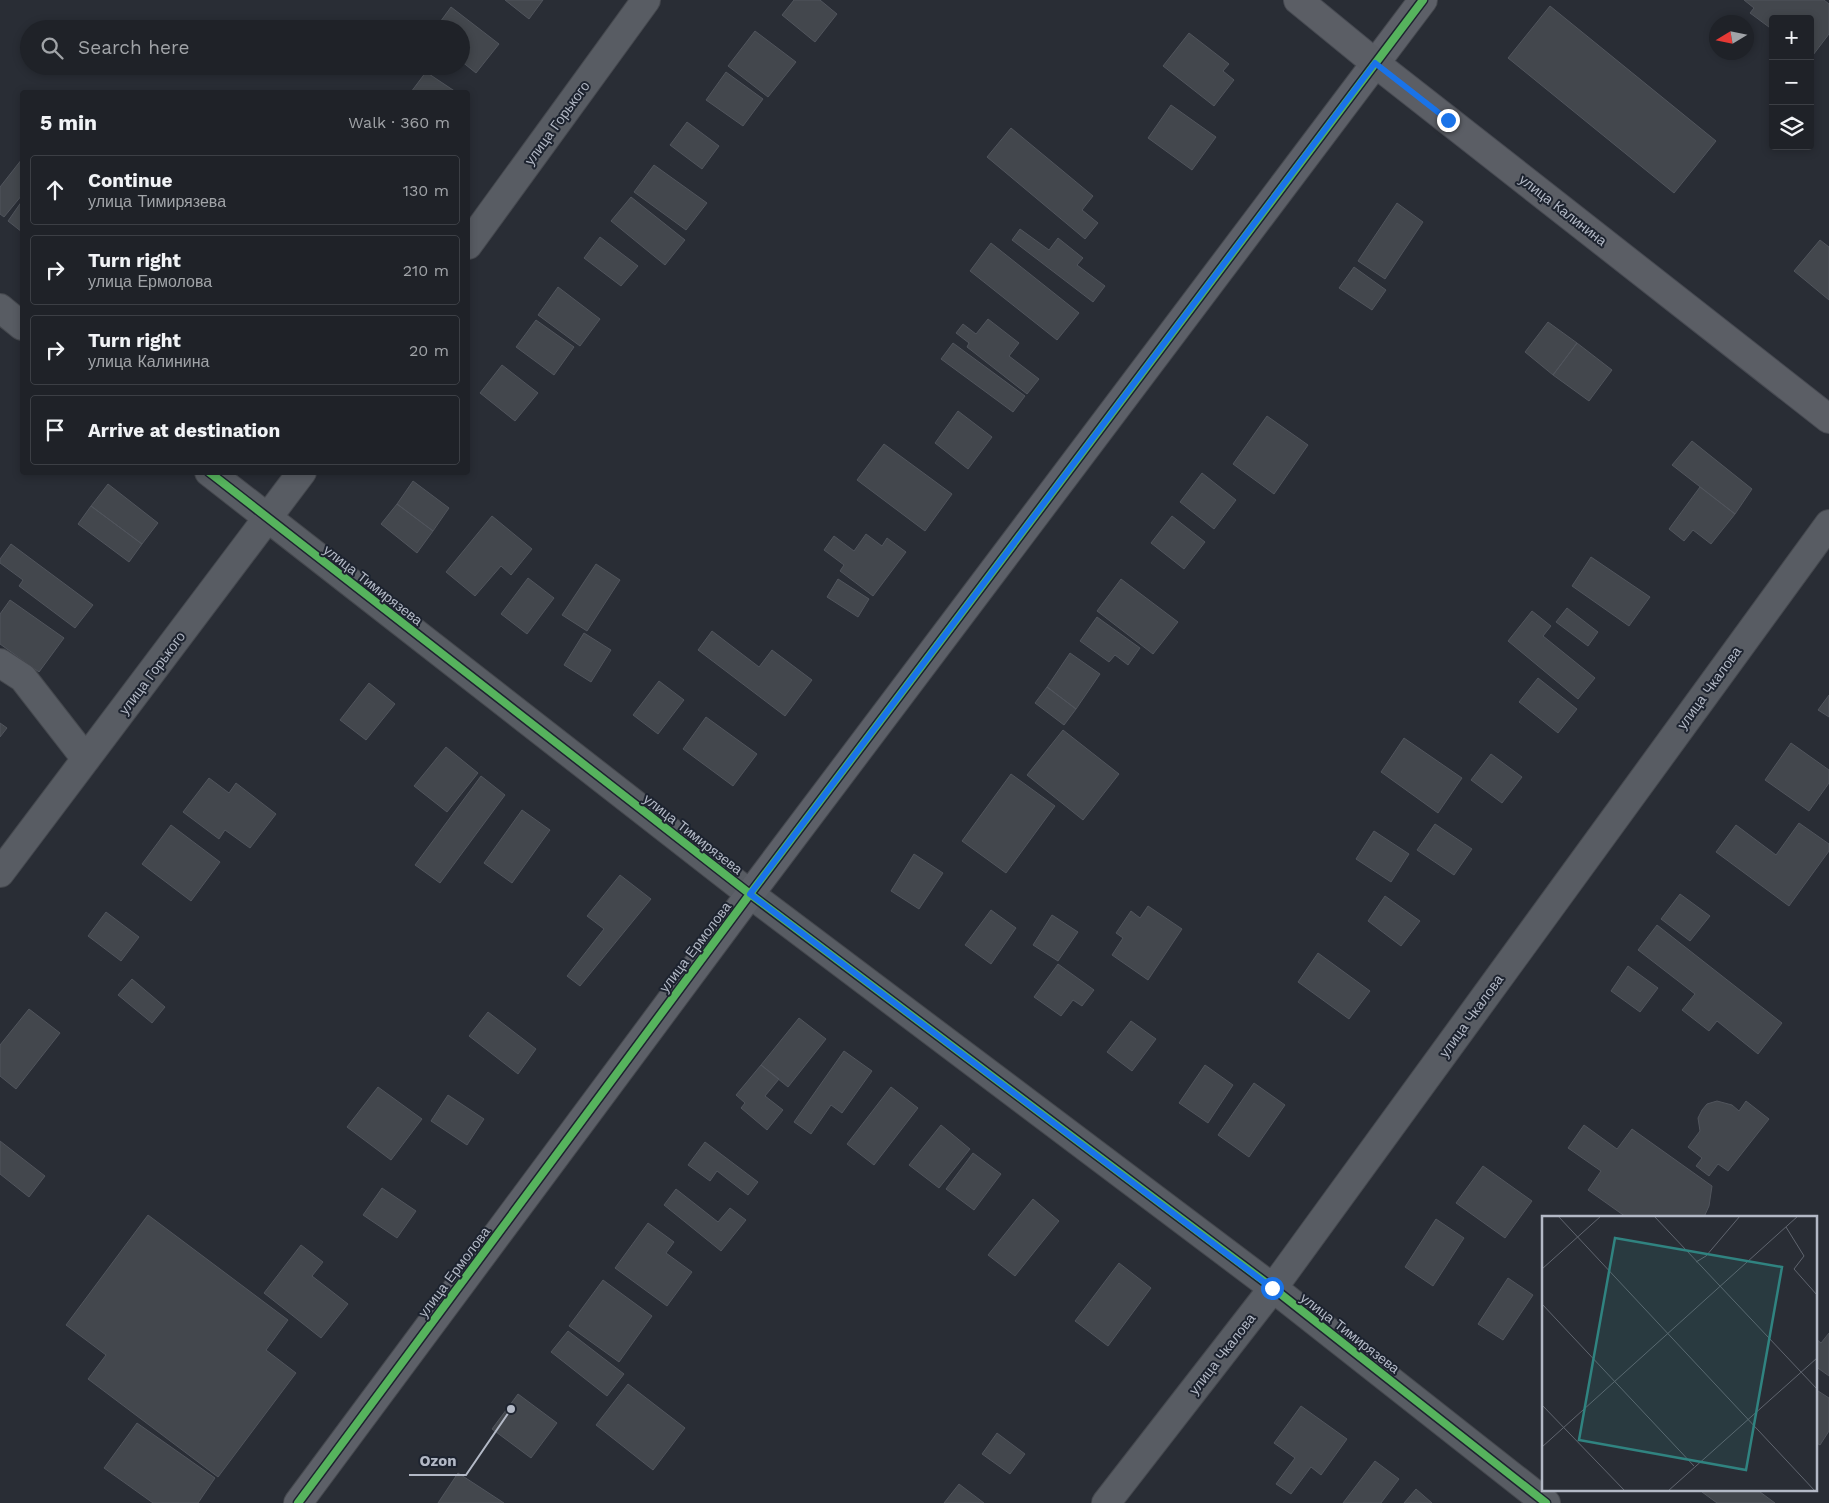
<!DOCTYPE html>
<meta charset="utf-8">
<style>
body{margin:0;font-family:"Work Sans",sans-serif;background:#272a30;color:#f1f3f6}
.controls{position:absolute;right:15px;top:15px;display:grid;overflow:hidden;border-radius:5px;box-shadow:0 2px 8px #0003}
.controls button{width:45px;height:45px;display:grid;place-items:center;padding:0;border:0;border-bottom:1px solid #3c3f45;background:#1f2228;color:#f1f3f6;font:25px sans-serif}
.compass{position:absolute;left:1709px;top:15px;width:45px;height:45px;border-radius:50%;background:#1f2228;box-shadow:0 2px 8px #0003;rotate:260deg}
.stop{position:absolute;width:15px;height:15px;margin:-11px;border:4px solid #1a73e8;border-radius:50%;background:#fff}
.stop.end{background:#1a73e8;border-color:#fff;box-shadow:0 1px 5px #0008}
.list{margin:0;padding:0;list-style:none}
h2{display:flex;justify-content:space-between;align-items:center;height:65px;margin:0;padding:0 20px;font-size:21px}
h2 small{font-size:16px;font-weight:400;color:#a1a4a8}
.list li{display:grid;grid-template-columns:32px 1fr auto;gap:15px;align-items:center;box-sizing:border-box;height:70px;margin:0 10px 10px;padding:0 10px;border:1px solid #3c3f45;border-radius:5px}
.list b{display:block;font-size:19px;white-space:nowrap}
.list p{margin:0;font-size:16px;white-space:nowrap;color:#a1a4a8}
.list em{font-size:16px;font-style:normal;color:#a1a4a8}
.icon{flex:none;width:28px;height:28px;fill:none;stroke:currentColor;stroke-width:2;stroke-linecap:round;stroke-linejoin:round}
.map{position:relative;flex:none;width:1829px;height:1503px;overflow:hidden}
.search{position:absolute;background:#1f2228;box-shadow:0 2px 8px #0003;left:20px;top:20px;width:450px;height:55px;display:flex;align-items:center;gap:12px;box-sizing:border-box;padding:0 18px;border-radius:28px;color:#a1a4a8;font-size:19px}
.panel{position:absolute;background:#1f2228;box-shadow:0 2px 8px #0003;left:20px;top:90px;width:450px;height:385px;border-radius:5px}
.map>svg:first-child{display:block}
.building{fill:#43474d;stroke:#51555d}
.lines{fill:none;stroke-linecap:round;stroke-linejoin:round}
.street-casing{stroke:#45484e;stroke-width:30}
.secondary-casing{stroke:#45484e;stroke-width:30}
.primary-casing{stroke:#474a52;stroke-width:30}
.street{stroke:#585c63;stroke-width:28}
.secondary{stroke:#5d6068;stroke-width:28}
.primary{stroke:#5b5e65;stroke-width:28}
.cycleway-casing{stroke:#1d232f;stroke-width:11}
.cycleway{stroke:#56b35d;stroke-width:8}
.route{stroke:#1a73e8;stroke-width:6}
.labels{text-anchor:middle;stroke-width:4;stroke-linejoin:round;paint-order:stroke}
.street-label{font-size:14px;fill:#b3b9c6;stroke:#1d232f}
.inset-road{fill:none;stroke:#60656f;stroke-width:1}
.view{fill:#308380;fill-opacity:0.15;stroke:#308380;stroke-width:2.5}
.inset-edge{fill:none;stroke:#b3b9c6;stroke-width:2.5}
.leader{fill:none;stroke:#b3b9c6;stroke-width:2}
.callout-dot{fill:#b3b9c6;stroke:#1d232f;stroke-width:2}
.callout-label{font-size:15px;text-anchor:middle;font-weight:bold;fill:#b3b9c6;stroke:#1d232f;stroke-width:4;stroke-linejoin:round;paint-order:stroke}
</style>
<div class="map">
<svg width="1829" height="1503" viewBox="0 0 1829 1503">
<rect width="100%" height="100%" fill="#292d35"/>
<!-- building -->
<path class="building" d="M505 0H543L529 19Z
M794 0H820L837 14 815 42 782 15Z
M1744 0H1824L1829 4V34L1810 59V19H1773V30L1750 13 1754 8Z
M1550 6 1716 141 1674 193 1508 58Z
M451 7 499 44 476 73 461 61V29H435Z
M755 31 796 62 768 97 728 66Z
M1189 33 1229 64 1223 71 1234 80 1214 106 1163 66Z
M426 72 456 92H411Z
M726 72 763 99 743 126 706 100Z
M1171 105 1216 137 1192 170 1148 138Z
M687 122 719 146 702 169 670 145Z
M1011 128 1093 196 1082 210 1098 223 1085 239 987 157Z
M22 159V195L4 217 0 214V187Z
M654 165 707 203 686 230 634 192Z
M631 197 685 240 665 265 611 221Z
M22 201V232L8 221Z
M1397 203 1423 222 1385 279 1358 261Z
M1020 229 1049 250 1058 238 1083 258 1077 265 1105 286 1093 302 1012 240Z
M600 237 638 266 621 286 584 258Z
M1820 240 1829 247V300L1794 271Z
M991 243 1079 313 1057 340 970 271Z
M1354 267 1386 290 1372 310 1339 288Z
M558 287 600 319 580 346 538 315Z
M988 319 1019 343 1009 356 1039 379 1027 394 967 347 969 343 956 333 963 324 976 334Z
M536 320 574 347 554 375 516 347Z
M1548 322 1577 343 1553 375 1525 352Z
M953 343 1025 396 1013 412 941 359Z
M1577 343 1612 370 1589 401 1553 375Z
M502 365 538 393 515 421 480 393Z
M958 411 992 437 968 469 935 443Z
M1267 416 1308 445 1274 494 1233 464Z
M1692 441 1752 489 1735 514 1672 465Z
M884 444 952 494 925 531 857 480Z
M1202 473 1236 500 1214 529 1180 502Z
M413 481 449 508 433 531 397 504Z
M108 484 158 523 142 544 91 506Z
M1700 487 1735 514 1711 544 1693 530 1684 541 1669 529Z
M397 504 433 531 417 553 381 524Z
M91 506 142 544 129 562 78 524Z
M492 516 532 549 511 575 501 566 475 596 446 572Z
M1172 516 1205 542 1184 569 1151 543Z
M866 534 882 546 887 538 906 552 873 596 840 571 844 565 824 550 834 536 854 551Z
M11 544 93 605 75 628 19 586 23 580 0 563V559Z
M1591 557 1650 597 1629 626 1572 586Z
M596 564 620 580 587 631 562 615Z
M528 578 554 598 527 634 501 614Z
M838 579 869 599 858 617 827 597Z
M1121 579 1178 622 1153 654 1097 611Z
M10 600 64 638 39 672 0 644V614Z
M1567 608 1598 632 1588 646 1556 622Z
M1532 611 1551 626 1543 636 1595 678 1578 699 1508 641Z
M1097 617 1140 648 1128 665 1115 655 1109 662 1080 641Z
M712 631 759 667 772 650 812 680 785 716 698 650Z
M584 633 611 650 591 682 564 665Z
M1070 653 1100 674 1076 709 1047 687Z
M1538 678 1577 709 1558 733 1519 702Z
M659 681 684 700 658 734 633 715Z
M369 683 395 704 366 740 340 720Z
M1047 687 1076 709 1064 725 1035 703Z
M1829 695V717L1818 710Z
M706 717 757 754 733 786 683 749Z
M0 723 7 728 0 737Z
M1063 730 1119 774 1083 820 1027 775Z
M1404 738 1462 778 1438 813 1381 772Z
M1791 743 1829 770V783L1809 811 1765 780Z
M446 747 478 773 447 812 414 786Z
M1491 754 1522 777 1502 803 1471 780Z
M1011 774 1055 806 1006 873 962 841Z
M481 776 505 795 440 883 415 865Z
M209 778 229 793 236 783 276 814 250 848 225 830 219 839 183 812Z
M522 810 550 830 512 883 484 863Z
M1799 823 1829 844V851L1789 906 1716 852 1736 825 1776 855Z
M1435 824 1472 849 1454 875 1417 850Z
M171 825 220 862 191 901 142 864Z
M1374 831 1409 854 1391 882 1356 859Z
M914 854 943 873 919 909 891 891Z
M620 875 651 899 580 986 567 976 604 929 587 916Z
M1680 894 1710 916 1690 941 1661 919Z
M1385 896 1420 921 1401 946 1368 921Z
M1148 906 1182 929 1148 980 1112 955 1123 938 1116 933 1131 911 1140 918Z
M991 910 1016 928 991 964 965 945Z
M106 912 139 937 121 961 88 936Z
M1052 915 1078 932 1058 961 1033 945Z
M1657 925 1782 1023 1758 1054 1717 1021 1709 1031 1682 1010 1695 994 1638 950Z
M1318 953 1370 991 1349 1019 1298 982Z
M1058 964 1094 990 1082 1006 1073 1000 1061 1016 1034 997Z
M1628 966 1658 988 1640 1012 1611 991Z
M132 979 165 1007 152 1023 118 995Z
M29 1009 60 1033 16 1089 0 1076V1045Z
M488 1012 536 1049 518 1074 469 1036Z
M799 1018 826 1039 788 1087 761 1065Z
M1131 1021 1156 1039 1132 1071 1107 1052Z
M844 1051 872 1071 842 1113 831 1105 811 1134 794 1122Z
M761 1065 779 1079 765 1096 783 1110 767 1130 741 1108 745 1103 736 1095Z
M1205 1065 1233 1085 1208 1123 1179 1103Z
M1254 1083 1285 1105 1249 1157 1218 1135Z
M378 1087 422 1119 391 1160 347 1127Z
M891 1087 918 1108 874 1165 847 1144Z
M448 1095 484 1119 467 1145 431 1121Z
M1717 1101 1732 1105 1739 1111 1746 1101 1769 1119 1728 1171 1718 1164 1709 1176 1696 1166 1702 1158 1688 1147 1700 1131 1698 1118 1702 1110 1707 1104Z
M941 1125 970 1149 939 1188 909 1165Z
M1584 1125 1617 1149 1632 1129 1712 1186 1709 1206 1704 1217H1626L1588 1190 1601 1171 1568 1148Z
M0 1141 45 1176 29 1197 0 1174Z
M705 1142 758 1182 748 1195 717 1171 710 1181 688 1165Z
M973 1153 1001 1174 974 1210 946 1189Z
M1483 1166 1532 1201 1505 1238 1456 1203Z
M382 1188 416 1211 397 1238 363 1215Z
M676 1189 718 1222 730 1208 746 1220 721 1251 664 1205Z
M1033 1199 1059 1221 1015 1276 988 1255Z
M148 1215 288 1320 266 1350 296 1373 218 1477 88 1379 106 1355 66 1325Z
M1436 1219 1464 1238 1433 1286 1405 1267Z
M648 1223 674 1242 666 1253 692 1272 667 1306 615 1268Z
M301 1245 323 1262 312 1276 348 1304 321 1338 264 1293Z
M1119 1263 1151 1288 1108 1346 1075 1321Z
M1508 1278 1533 1295 1503 1340 1478 1324Z
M603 1280 652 1316 619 1362 569 1326Z
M568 1331 624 1374 607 1396 551 1352Z
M1829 1333V1376L1815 1366V1338L1821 1343Z
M628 1384 685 1428 653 1470 596 1425Z
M1815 1389 1829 1398V1431L1820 1445 1815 1442Z
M518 1394 557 1423 531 1458 492 1429Z
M1301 1406 1347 1439 1321 1475 1311 1467 1291 1494 1276 1484 1295 1458 1274 1443Z
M137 1423 215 1478 198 1503H153L104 1468Z
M997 1433 1025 1454 1010 1474 982 1454Z
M1375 1461 1399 1479 1381 1503H1343Z
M458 1473 504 1503H438Z
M959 1484 984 1503H944Z
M1416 1489 1432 1503H1404Z
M1704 1489H1756L1775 1503H1717L1702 1492Z"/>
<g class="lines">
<defs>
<path id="street" d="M468 245 646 0
M0 308 22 326
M209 472 750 894 1273 1288 1546 1503
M0 663 23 678 86 759
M0 873 302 472
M1106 1503 1273 1288 1829 524"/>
<path id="secondary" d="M298 1503 750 894 1423 0"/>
<path id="primary" d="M1298 0 1375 63 1829 419"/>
</defs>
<!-- street casing -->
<use href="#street" class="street-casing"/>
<!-- secondary casing -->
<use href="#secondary" class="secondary-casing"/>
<!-- primary casing -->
<use href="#primary" class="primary-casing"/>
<!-- street -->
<use href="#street" class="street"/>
<!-- secondary -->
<use href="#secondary" class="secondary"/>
<!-- primary -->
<use href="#primary" class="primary"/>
<defs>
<path id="cycleway" d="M209 472 750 894 1273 1288 1546 1503
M298 1503 750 894 1423 0"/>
</defs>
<!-- cycleway casing -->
<use href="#cycleway" class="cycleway-casing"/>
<!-- cycleway -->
<use href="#cycleway" class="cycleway"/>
</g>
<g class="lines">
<!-- route -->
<path class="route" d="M1272 1288 750 894 1375 63 1448 120"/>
</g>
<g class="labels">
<!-- street labels -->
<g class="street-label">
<text transform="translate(557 123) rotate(-54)" y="5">улица Горького</text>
<text transform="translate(1563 210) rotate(38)" y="5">улица Калинина</text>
<text transform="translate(373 585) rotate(38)" y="5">улица Тимирязева</text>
<text transform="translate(152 673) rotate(-53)" y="5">улица Горького</text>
<text transform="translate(1709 688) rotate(-54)" y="5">улица Чкалова</text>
<text transform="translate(693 834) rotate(38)" y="5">улица Тимирязева</text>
<text transform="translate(695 947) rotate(-53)" y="5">улица Ермолова</text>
<text transform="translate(1471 1016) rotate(-54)" y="5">улица Чкалова</text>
<text transform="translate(454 1272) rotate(-53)" y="5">улица Ермолова</text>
<text transform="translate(1350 1333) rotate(38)" y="5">улица Тимирязева</text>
<text transform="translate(1222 1354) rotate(-52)" y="5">улица Чкалова</text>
</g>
</g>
<!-- overview -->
<g transform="translate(1542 1216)">
<rect width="275" height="275" fill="#292d35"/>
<path class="inset-road" d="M16 0 273 275M112 0 275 173M244 11 262 40 252 53 275 79M154 46 164 40 198 0M0 53 59 0M0 88 152 250M0 189 83 275M0 231 256 0M126 275 275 142"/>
<path class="view" d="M73 22 240 51 204 254 37 224Z"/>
<rect width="275" height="275" class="inset-edge"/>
</g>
<!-- callouts -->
<path class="leader" d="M511 1409L466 1475H409"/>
<circle class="callout-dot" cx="511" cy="1409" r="5"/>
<g class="callout-label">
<text x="438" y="1466">Ozon</text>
</g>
</svg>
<div class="controls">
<button>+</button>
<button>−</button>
<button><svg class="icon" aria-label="layers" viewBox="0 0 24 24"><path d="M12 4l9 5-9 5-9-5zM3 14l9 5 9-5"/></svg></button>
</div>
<svg class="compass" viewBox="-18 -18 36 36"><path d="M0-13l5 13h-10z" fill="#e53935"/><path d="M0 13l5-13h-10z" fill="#a1a4a8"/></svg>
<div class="stop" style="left:1272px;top:1288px"></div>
<div class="stop end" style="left:1448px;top:120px"></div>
<div class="search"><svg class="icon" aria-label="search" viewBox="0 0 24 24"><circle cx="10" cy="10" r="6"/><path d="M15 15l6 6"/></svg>Search here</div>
<section class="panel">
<h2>5 min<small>Walk · 360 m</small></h2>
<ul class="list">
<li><svg class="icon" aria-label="ahead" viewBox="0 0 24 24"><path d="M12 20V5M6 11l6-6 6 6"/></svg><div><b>Continue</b><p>улица Тимирязева</p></div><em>130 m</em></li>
<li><svg class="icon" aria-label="right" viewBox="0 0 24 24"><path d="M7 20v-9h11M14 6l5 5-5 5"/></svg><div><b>Turn right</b><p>улица Ермолова</p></div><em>210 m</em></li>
<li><svg class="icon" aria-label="right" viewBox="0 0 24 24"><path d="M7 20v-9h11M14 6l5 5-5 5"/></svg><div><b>Turn right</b><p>улица Калинина</p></div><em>20 m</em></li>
<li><svg class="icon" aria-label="arrive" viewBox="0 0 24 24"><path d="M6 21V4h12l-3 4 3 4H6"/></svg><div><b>Arrive at destination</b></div></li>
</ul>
</section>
</div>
